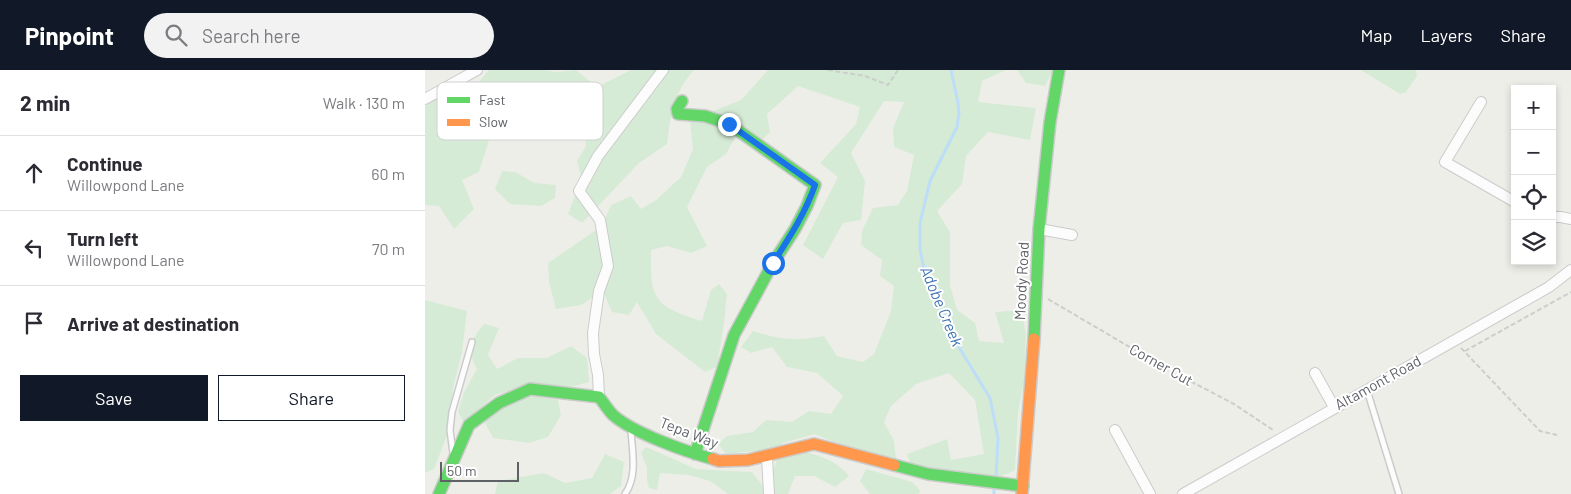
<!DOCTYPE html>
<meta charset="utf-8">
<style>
body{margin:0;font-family:Barlow,sans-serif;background:#f2f2f3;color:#2b2b33}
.controls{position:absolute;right:15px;top:15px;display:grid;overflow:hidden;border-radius:0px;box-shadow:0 2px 8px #0003}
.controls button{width:45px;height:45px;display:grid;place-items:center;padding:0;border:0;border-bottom:1px solid #e1e1e2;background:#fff;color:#2b2b33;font:25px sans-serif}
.scale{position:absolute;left:15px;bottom:12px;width:79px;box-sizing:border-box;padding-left:5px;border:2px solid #5e6267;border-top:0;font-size:14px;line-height:18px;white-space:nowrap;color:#5e6267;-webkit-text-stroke:4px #fff;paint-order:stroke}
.stop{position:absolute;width:15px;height:15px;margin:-11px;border:4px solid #1a73e8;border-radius:50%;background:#fff}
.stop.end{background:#1a73e8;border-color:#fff;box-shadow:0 1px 5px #0008}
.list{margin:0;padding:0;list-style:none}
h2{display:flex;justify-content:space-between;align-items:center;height:65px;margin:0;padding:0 20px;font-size:21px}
h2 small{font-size:16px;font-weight:400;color:#7c7c81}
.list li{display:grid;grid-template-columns:32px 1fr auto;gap:15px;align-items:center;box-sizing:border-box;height:75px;padding:0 20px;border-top:1px solid #e1e1e2}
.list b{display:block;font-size:19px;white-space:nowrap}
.list p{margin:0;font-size:16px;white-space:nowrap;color:#7c7c81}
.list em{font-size:16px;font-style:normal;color:#7c7c81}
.actions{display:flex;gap:10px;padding:15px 20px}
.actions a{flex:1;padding:11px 0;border:1px solid #111827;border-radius:0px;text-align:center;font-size:18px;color:#111827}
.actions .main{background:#111827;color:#fff}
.icon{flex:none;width:28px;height:28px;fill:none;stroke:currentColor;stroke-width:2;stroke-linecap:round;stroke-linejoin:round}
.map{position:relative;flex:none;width:1146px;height:424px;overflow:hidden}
header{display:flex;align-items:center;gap:30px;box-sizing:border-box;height:70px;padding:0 25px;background:#111827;color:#fff}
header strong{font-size:24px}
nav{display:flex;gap:28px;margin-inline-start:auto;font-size:18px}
.search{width:350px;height:45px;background:#f2f2f3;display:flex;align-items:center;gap:12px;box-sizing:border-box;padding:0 18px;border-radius:28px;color:#7c7c81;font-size:19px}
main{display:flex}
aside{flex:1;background:#fff}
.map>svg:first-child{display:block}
.green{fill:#d6ebd5}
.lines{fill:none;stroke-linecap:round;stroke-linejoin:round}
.stream{stroke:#bdddf8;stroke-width:3}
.lane-casing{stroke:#cbcbcb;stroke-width:8}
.street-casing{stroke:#cbcbcb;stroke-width:12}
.fast-casing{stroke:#cbcbcb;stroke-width:14}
.slow-casing{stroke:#cbcbcb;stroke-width:14}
.path{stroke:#cacfcb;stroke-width:2;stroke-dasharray:5 2.5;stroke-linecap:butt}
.lane{stroke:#fcfcfc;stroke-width:5}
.street{stroke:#fcfcfc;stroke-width:10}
.fast{stroke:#63d668;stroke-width:11}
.slow{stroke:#ff974d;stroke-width:11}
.route{stroke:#1a73e8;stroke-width:6}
.labels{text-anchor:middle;stroke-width:4;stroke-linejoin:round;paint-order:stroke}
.street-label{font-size:15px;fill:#5e6267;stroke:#fff}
.water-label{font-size:16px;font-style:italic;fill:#4175b5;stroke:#fff}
.key{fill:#fff;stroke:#cfd0d1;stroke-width:1}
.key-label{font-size:14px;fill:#5e6267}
</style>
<header>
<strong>Pinpoint</strong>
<div class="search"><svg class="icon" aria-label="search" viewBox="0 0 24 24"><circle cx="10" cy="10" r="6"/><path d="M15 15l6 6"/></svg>Search here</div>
<nav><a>Map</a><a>Layers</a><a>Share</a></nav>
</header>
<main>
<aside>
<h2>2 min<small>Walk · 130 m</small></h2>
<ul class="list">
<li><svg class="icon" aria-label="ahead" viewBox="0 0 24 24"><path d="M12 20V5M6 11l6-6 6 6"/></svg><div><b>Continue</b><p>Willowpond Lane</p></div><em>60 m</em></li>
<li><svg class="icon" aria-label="left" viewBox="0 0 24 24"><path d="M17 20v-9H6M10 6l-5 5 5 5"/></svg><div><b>Turn left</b><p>Willowpond Lane</p></div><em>70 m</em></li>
<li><svg class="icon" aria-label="arrive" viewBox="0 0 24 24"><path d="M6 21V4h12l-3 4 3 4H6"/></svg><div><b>Arrive at destination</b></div></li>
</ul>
<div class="actions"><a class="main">Save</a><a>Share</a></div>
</aside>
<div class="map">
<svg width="1146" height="424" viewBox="0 0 1146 424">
<rect width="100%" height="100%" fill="#eeeee9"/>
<!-- green -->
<path class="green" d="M64 0H119L132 2 151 0 172 17 206 0H269C248 24 246 43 242 74L214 93 157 153 143 144 149 128 158 114 152 91 161 76 160 58 127 41 115 16 70 15 64 34 68 58 54 102 37 110 49 139 29 159 14 136 0 135V36L16 26 45 22Z
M343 0H581L557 11 553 32 611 38 605 70 563 62 541 86 537 114 512 141 525 162V215L532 240 550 253 554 271 579 273 570 242 597 240 601 265 599 311 593 343 590 400C558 417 523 408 488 401L482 384 522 369 526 390 559 384 550 330 524 303 491 314 466 336 459 352 469 371 471 388 463 395 390 364 358 373 348 386 329 381 301 384 293 374 302 366 328 362 341 350 367 352 384 341 406 344 418 326 392 303 362 297 347 277 326 283 316 277 328 261C355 270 371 271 399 266L412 286 438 292 449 284 466 241 469 216 455 206 457 190 436 175 437 161 448 138 473 135 482 121 489 85 469 77 468 58 479 32 459 31 426 83 440 111 436 150 418 153 398 189 378 175 413 107 395 93 431 54 435 37 373 16 342 44 345 62 335 72 312 64 301 84 282 97 262 137 282 176 266 183 242 176 226 180C225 230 229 236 277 251L286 220 294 214 302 224 299 253 292 297 280 302 231 264 212 232 204 245 187 242 178 221 156 235 131 239 124 212 123 193 177 156 186 135 206 126 216 139 231 130 256 107 268 79 265 50 316 30Z
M592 0H628L620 16 601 13Z
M936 0H991L992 6 981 22 975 24Z
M77 101 90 102 110 113 131 115 130 128 116 136 85 134 70 119Z
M0 230 42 241 37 282 28 318 25 358 9 399 0 403Z
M59 254 74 258 63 285 72 299 93 288H122L146 276 162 288 164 312 145 317 110 313 70 325 39 352 33 342 39 322 52 299C41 279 45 271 59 254Z
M106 325 133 330 136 345 123 367 104 373 68 368 59 351 74 339Z
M221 377 271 399 327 402 338 416V424H303L285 411 264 405 235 403 232 420 224 418 222 410V398L216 383Z
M375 381C394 385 411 390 424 406L410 417 389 406H370L363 424H350C345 409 347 400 354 386Z
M180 384 199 392 196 416 185 424H70L73 411 119 403 140 413 167 408Z
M441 399 487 412 495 420 494 424H445L435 411Z"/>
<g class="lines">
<!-- stream -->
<path class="stream" d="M526 0 533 33 534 43 532 57 505 111 495 153V179L500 204 516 240 522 248 535 279 565 328 573 368 571 408
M569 424V420"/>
<defs>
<path id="lane" d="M942 320 974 424
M28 383 25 360 27 342 47 272
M200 424C213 406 207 381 206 360"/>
<path id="street" d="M0 29 52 0
M1056 32 1020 92 1090 132
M1127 147H1136L1146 149
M614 159 647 165
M890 303 909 337
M174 327 173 305 169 284 168 263 174 221 183 196 175 150 154 121 173 86 238 0
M690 360 725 424
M342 387 344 424
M758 424 1124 217 1146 200"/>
<path id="fast" d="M257 31 252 39 253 44 280 46 304 54 390 115 382 136 370 159 348 193 309 265 270 384
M609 269 614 159 625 52 634 0
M469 395 503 404 598 416
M14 424 44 355 74 333 105 319 174 327C179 333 183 340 188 345 208 363 262 382 288 389"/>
<path id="slow" d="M288 389 294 391 323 390 389 374 469 395
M597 424 609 269"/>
</defs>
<!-- lane casing -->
<use href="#lane" class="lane-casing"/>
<!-- street casing -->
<use href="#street" class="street-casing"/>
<!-- fast casing -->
<use href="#fast" class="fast-casing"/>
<!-- slow casing -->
<use href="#slow" class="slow-casing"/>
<!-- path -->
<path class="path" d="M403 0 440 6 463 15 473 0
M623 229 742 299 809 334 848 360
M1036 278 1115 361 1132 365
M1040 281 1146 222"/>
<!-- lane -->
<use href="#lane" class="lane"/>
<!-- street -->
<use href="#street" class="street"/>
<!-- fast -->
<use href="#fast" class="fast"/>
<!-- slow -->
<use href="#slow" class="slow"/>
</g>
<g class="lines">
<!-- route -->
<path class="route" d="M304 54 390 115C380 144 364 168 348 193"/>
</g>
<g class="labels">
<!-- street labels -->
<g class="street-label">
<text transform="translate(597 211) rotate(-87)" y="5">Moody Road</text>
<text transform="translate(736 295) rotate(29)" y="5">Corner Cut</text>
<text transform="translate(953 313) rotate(-29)" y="5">Altamont Road</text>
<text transform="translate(264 363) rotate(21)" y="5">Tepa Way</text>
</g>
<!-- water labels -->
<g class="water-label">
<text transform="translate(517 236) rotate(67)" y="6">Adobe Creek</text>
</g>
</g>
<!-- legend -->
<rect x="12" y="12" width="166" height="58" rx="8" class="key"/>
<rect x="22" y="27" width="23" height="6" fill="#63d668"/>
<rect x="22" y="49" width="23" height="7" fill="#ff974d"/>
<g class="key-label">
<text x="54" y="35">Fast</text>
<text x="54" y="57">Slow</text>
</g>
</svg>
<div class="controls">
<button>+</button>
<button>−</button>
<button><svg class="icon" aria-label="locate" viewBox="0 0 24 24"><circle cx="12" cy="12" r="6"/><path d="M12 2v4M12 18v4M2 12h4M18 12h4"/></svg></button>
<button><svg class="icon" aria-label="layers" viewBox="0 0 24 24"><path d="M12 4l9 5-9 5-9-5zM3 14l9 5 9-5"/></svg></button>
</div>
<div class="scale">50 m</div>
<div class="stop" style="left:348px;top:193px"></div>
<div class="stop end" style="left:304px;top:54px"></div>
</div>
</main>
